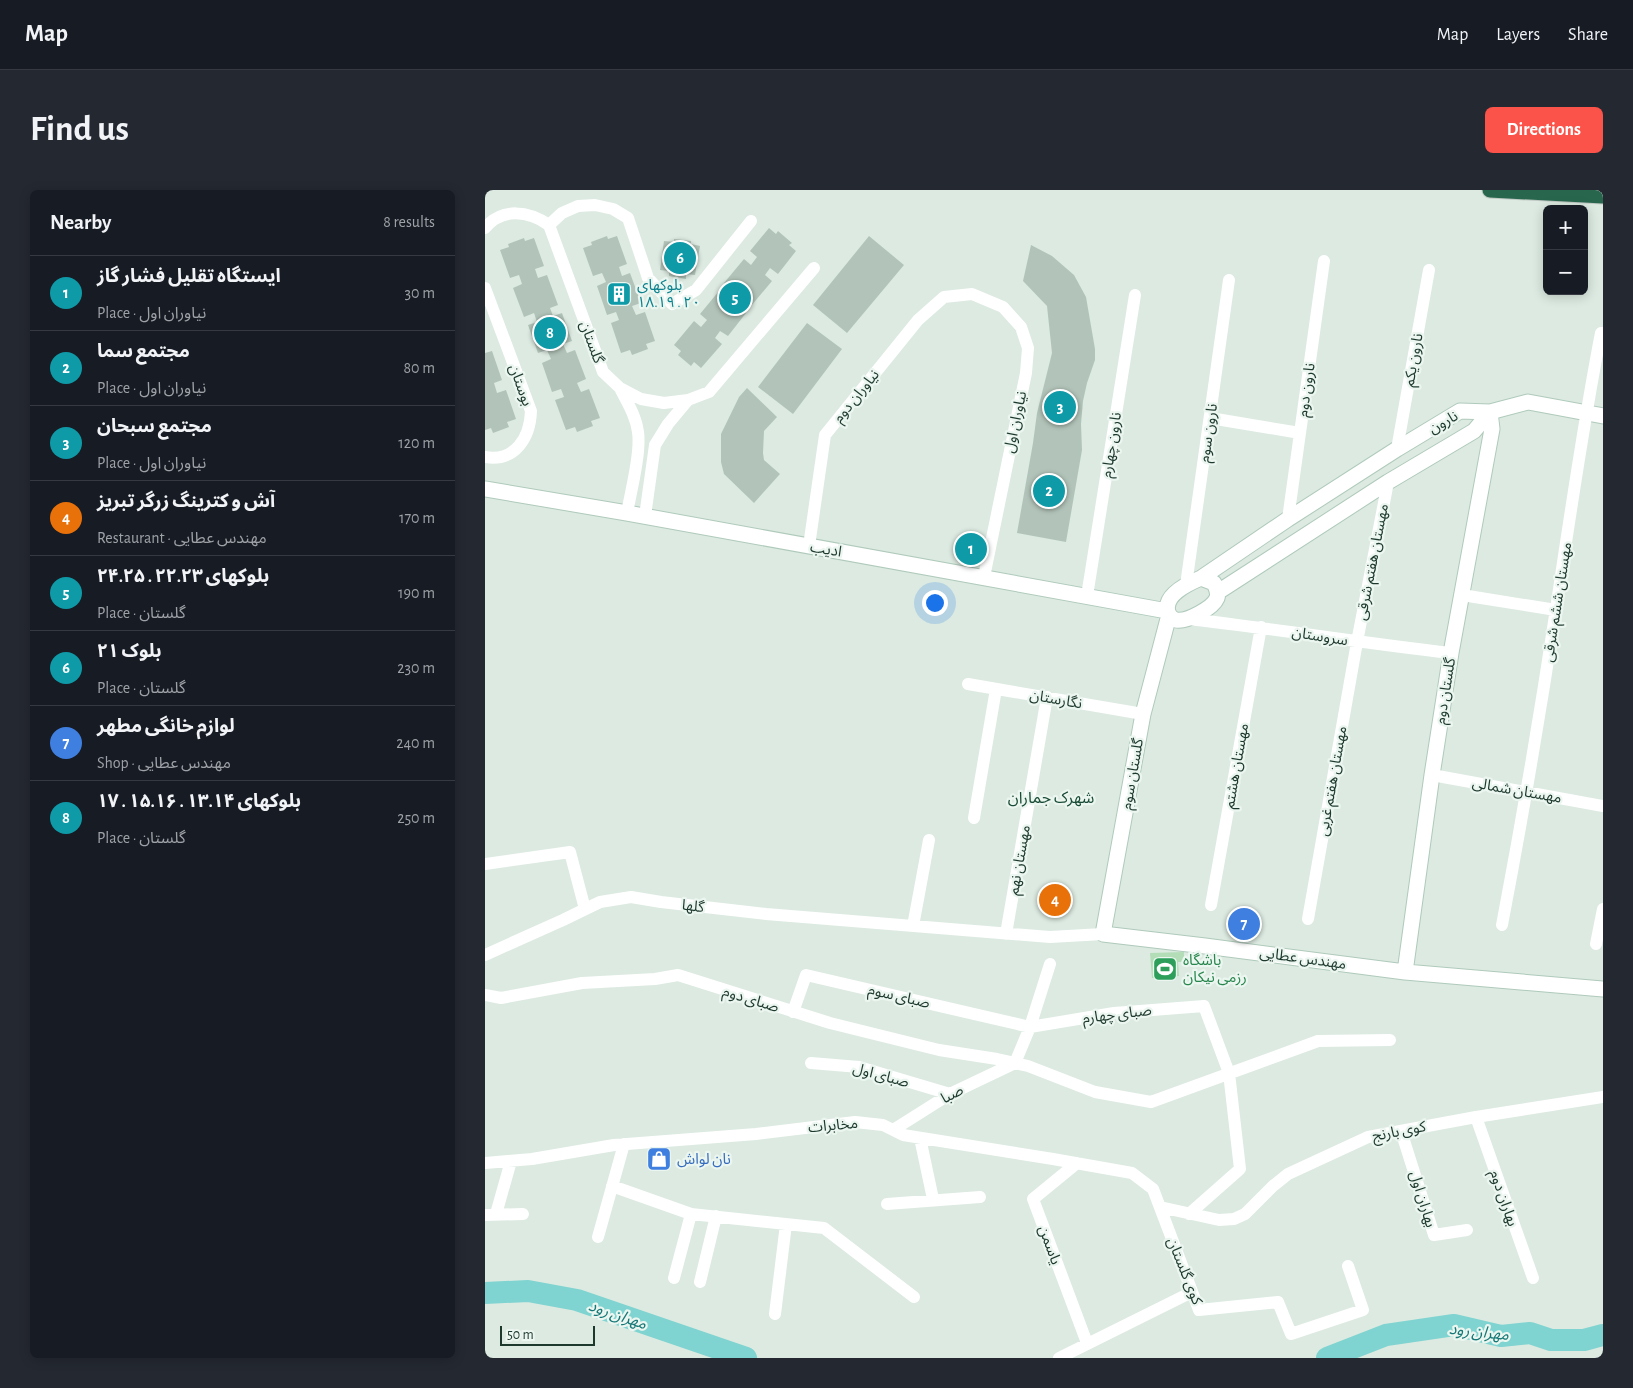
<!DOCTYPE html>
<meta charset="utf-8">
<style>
body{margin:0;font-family:"Alegreya Sans","Noto Sans Arabic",sans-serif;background:#242831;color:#f1f3f6}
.controls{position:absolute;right:15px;top:15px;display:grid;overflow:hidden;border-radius:8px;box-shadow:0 2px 12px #0003}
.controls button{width:45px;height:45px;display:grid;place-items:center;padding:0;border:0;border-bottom:1px solid #363941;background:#171b24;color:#f1f3f6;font:25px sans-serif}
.scale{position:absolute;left:15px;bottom:12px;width:95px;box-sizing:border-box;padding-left:5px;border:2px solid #1d392d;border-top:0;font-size:14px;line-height:18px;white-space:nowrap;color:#1d392d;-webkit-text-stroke:4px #ecf6f0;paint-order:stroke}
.you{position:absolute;left:449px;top:412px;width:18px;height:18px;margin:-12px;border:4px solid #fff;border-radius:50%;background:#1a73e8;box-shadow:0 0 0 8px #1a73e833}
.badge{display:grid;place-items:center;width:32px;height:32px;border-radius:50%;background:#fb5349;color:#fff;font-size:16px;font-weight:700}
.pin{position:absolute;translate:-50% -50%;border:2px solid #fff;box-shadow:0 1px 5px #0006}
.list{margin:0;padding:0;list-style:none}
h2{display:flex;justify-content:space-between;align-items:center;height:65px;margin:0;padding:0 20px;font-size:21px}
h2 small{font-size:16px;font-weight:400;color:#9ea1a6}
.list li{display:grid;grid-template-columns:32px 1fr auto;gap:15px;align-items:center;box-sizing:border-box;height:75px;padding:0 20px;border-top:1px solid #363941}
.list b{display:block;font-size:19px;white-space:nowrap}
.list p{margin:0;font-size:16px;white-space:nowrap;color:#9ea1a6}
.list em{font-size:16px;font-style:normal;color:#9ea1a6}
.map{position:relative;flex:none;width:1118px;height:1168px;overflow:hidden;border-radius:8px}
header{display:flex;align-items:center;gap:30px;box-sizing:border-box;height:70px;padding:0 25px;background:#171b24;border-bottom:1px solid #363941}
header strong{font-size:24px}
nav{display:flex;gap:28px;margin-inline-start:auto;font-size:18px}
.intro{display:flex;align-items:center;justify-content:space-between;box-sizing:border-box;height:120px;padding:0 30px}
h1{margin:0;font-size:35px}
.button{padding:12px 22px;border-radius:8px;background:#fb5349;color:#fff;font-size:18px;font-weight:700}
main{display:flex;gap:30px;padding:0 30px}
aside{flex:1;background:#171b24;border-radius:8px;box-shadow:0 2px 12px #0003}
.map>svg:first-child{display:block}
.green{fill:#b3ddb6}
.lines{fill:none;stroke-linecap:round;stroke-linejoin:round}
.river{stroke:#7fd3d0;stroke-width:22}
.building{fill:#b2c4b9}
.secondary-casing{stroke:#afcabb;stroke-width:17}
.highway-casing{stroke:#c0c8c4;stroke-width:17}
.street{stroke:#fff;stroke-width:12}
.secondary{stroke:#fff;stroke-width:15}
.highway{stroke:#28674e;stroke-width:15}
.labels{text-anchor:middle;stroke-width:4.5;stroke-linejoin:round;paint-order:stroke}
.culture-label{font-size:15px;fill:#0d838f;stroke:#ecf6f0;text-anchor:start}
.street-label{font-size:15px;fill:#1d392d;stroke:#ecf6f0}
.leisure-label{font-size:15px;fill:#27864d;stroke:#ecf6f0;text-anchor:start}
.shop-label{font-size:15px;fill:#366cbe;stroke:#ecf6f0;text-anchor:start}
.neighbourhood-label{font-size:16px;fill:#194c36;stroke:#ecf6f0}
.water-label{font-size:16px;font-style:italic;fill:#157876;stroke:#ecf6f0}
</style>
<header>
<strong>Map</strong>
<nav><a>Map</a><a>Layers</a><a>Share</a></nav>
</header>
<div class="intro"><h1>Find us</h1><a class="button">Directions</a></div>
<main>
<aside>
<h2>Nearby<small>8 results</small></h2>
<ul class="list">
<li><span class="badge" style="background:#0f9aa8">1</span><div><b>ایستگاه تقلیل فشار گاز</b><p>Place · نیاوران اول</p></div><em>30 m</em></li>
<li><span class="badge" style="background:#0f9aa8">2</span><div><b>مجتمع سما</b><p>Place · نیاوران اول</p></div><em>80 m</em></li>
<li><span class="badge" style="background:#0f9aa8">3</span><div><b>مجتمع سبحان</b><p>Place · نیاوران اول</p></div><em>120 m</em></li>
<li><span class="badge" style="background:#e8710a">4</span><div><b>آش و کترینگ زرگر تبریز</b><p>Restaurant · مهندس عطایی</p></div><em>170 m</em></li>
<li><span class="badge" style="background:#0f9aa8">5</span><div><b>بلوکهای ۲۲.۲۳ . ۲۴.۲۵</b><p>Place · گلستان</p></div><em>190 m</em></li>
<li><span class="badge" style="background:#0f9aa8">6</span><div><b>بلوک ۲۱</b><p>Place · گلستان</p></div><em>230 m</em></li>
<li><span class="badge" style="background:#3f7fe0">7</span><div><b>لوازم خانگی مطهر</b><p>Shop · مهندس عطایی</p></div><em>240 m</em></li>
<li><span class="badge" style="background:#0f9aa8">8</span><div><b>بلوکهای ۱۳.۱۴ . ۱۵.۱۶ . ۱۷</b><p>Place · گلستان</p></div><em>250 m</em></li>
</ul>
</aside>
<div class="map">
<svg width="1118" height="1168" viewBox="0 0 1118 1168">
<rect width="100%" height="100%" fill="#dceae1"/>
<!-- green -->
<path class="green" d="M699 762V772H693L694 786 667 788 665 763Z"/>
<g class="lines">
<!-- river -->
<path class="river" d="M0 1103 43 1101 92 1110 261 1168
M842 1168 901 1145 969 1135 1016 1146 1045 1143 1066 1150H1099L1118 1145"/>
</g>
<!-- building -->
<path class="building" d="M284 38 291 44 293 41 307 53 304 55 311 61 293 84 285 78 280 85 287 91 266 116 260 110 254 117 261 123 243 146 235 141 230 148 237 154 216 178 209 172 206 176 193 165 196 161 189 155 209 131 216 137 222 130 215 124 234 101 241 106 247 99 239 93 259 69 266 75 272 67 265 61Z
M122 46 123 49 132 46 142 74 134 77 137 86 145 83 156 113 147 116 151 125 160 122 170 151 161 154 163 159 147 165 145 160 136 163 126 133 134 130 131 122 122 125 112 96 121 92 117 83 108 86 98 58 107 55 106 52Z
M384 46 419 75 362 143 328 115Z
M39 48 40 51 49 48 59 76 50 79 53 88 62 85 73 115 65 118 68 126 77 123 87 151 78 154 82 163 90 160 101 189 92 193 96 202 104 199 115 228 106 231 108 236 92 242 90 237 81 240 70 210 79 207 76 199 67 202 57 173 66 169 62 160 53 163 43 135 52 132 49 123 39 127 28 98 37 94 34 85 25 88 15 60 24 57 23 54Z
M189 49 206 51V54L215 56 210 85 201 84V89L184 86V81L175 80 179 51 189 52Z
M546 55 567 66 589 85 601 107 610 159V170L602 193 598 211 596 234 597 260 581 352 532 343 548 253 552 223 567 163 562 116 538 91Z
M322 133 357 159 308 224 273 197Z
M7 161 17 190 9 193 12 203 21 200 31 229 22 232 24 237 8 243 6 238 0 240V163Z
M262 198 292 227 279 241 278 263 279 270 295 284 269 313 239 284 236 272V244L254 207Z
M479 352 495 355 493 365 478 363Z"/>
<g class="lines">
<defs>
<path id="secondary" d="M0 299 142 323 682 421
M716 388 803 329 912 259 975 221 1005 222 989 241 903 292 733 402
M716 388 729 393C731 398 734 402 732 408 728 418 702 432 691 430 688 429 684 426 683 422 678 405 704 393 716 388Z
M684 425 658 524 618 744 720 756 920 782 1118 799
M920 782 947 585 966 463 1007 239 1005 222 1043 212 1118 226"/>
<path id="highway" d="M1005 0 1118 6"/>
</defs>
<!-- secondary casing -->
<use href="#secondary" class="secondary-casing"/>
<!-- highway casing -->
<use href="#highway" class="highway-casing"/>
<!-- street -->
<path class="street" d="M64 35 77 23 93 16 110 15 128 19 143 28 163 88 187 114 211 100 266 31
M0 38C17 17 44 21 64 35L118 182 135 198 156 209 179 213 203 210 224 202 329 78
M0 98 46 221C45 248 30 272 0 267
M135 198C142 212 151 226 153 242 156 262 146 301 142 323
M725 228 815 243
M912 259 944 80
M160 326 170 255 183 234 203 210
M803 329 839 71
M324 356 340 245 433 130 459 107 487 104 518 117 536 137 543 158 541 183 499 387
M701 395 744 90
M977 405 1071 420
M602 406 650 105
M704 429C791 439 878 453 966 463
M483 494 658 524
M947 585 1118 616
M489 628 511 499
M0 674 85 662 100 719
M726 715 776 437
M823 729 872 452 903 292
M1017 735C1037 630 1055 525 1071 419 1085 326 1098 235 1116 143
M428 736 444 650
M521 744 562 507
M1111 754 1118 719
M0 765 78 730 115 712 146 707 176 712 281 724 565 747 618 744
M0 805 16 808 97 793 170 789 193 785 345 833 454 860 512 869 543 876 610 902 666 912 833 851 905 850
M308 822 321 785 545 837 629 823 719 816 744 883 755 979 704 1024
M326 873 374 877 465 904
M530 873 545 837 565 774
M991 927 1048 1088
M408 940 465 904 530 873
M916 941 949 1045 982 1040
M435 948 448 1009
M0 973 47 969 129 955 271 944 370 932 398 935 418 945 568 969 647 983 668 999 714 1120 793 1112 806 1144 878 1120 863 1076
M592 973 548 1009 602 1153
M127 996 206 1024 339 1038 429 1107
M402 1014 495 1007
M675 1017 734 1030 749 1029 760 1024 788 996 803 984 883 947 991 927 1118 907
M11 1024 26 971
M0 1025 38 1024
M113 1047 139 954
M189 1088 206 1024
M215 1092 231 1026
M290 1124 301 1034
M574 1168 707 1102"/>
<!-- secondary -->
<use href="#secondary" class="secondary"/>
<!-- highway -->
<use href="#highway" class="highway"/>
</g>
<!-- icons -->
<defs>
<symbol id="building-square" viewBox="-11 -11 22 22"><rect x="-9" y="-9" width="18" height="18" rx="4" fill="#0f9aa8" stroke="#ecf6f0"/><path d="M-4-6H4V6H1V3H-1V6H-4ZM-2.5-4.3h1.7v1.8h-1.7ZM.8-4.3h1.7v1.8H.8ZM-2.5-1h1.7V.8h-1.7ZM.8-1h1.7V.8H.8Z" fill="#fff"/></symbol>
<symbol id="stadium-square" viewBox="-11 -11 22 22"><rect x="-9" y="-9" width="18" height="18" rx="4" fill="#2e9e5b" stroke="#ecf6f0"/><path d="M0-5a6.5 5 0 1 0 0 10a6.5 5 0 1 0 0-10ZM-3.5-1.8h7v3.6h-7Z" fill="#fff"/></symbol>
<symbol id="shop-square" viewBox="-11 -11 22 22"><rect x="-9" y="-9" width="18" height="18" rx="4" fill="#3f7fe0" stroke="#ecf6f0"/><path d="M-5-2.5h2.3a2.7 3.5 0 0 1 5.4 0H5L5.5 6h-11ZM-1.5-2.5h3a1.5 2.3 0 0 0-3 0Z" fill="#fff"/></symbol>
</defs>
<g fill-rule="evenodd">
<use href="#building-square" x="120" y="90" width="28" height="28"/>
<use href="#stadium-square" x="666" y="765" width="28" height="28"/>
<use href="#shop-square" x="160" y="955" width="28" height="28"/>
</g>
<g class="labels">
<!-- culture labels -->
<g class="culture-label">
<text x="152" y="100">بلوکهای<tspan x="152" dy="17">۱۸.۱۹ . ۲۰</tspan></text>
</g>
<!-- street labels -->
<g class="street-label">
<text transform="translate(107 152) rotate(70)" y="5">گلستان</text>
<text transform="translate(928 170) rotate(-80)" y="5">نارون یکم</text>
<text transform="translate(36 195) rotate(70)" y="5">بوستان</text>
<text transform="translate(821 200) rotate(-82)" y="5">نارون دوم</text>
<text transform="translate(371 206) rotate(-51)" y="5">نیاوران دوم</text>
<text transform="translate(530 232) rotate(-78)" y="5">نیاوران اول</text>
<text transform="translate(958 232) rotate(-29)" y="5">نارون</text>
<text transform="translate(723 243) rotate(-82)" y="5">نارون سوم</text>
<text transform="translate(626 255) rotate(-81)" y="5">نارون چهارم</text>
<text transform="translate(341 359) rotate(10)" y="5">ادیب</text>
<text transform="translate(887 372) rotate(-79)" y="5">مهستان هفتم شرقی</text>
<text transform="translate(1072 412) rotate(-81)" y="5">مهستان ششم شرقی</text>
<text transform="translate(835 446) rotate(9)" y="5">سروستان</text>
<text transform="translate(960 501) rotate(-81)" y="5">گلستان دوم</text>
<text transform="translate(571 509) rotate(10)" y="5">نگارستان</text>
<text transform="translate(751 576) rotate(-80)" y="5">مهستان هشتم</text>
<text transform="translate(647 584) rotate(-80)" y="5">گلستان سوم</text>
<text transform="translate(847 591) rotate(-80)" y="5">مهستان هفتم غربی</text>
<text transform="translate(1032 600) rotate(10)" y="5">مهستان شمالی</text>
<text transform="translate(534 670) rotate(-80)" y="5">مهستان نهم</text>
<text transform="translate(208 716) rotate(7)" y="5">گلها</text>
<text transform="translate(818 768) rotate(8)" y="5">مهندس عطایی</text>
<text transform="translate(414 806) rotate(13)" y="5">صبای سوم</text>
<text transform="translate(266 809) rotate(17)" y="5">صبای دوم</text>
<text transform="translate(632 824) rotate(-7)" y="5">صبای چهارم</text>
<text transform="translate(396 885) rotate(15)" y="5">صبای اول</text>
<text transform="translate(467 904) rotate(-28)" y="5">صبا</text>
<text transform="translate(348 935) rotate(-5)" y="5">مخابرات</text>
<text transform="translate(914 941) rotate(-11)" y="5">کوی بارنج</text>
<text transform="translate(1019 1008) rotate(71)" y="5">بهاران دوم</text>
<text transform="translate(938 1009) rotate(73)" y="5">بهاران اول</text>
<text transform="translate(565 1055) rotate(70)" y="5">یاسمن</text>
<text transform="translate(700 1081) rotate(68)" y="5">کوی گلستان</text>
</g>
<!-- leisure labels -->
<g class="leisure-label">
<text x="698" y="775">باشگاه<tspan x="698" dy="17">رزمی نیکان</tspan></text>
</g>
<!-- shop labels -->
<g class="shop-label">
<text x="192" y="974">نان لواش</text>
</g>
<!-- neighbourhood labels -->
<g class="neighbourhood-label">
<text x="566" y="613">شهرک جماران</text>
</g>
<!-- water labels -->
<g class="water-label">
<text transform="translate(133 1124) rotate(19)" y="6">مهران رود</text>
<text transform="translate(994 1141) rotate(6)" y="6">مهران رود</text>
</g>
</g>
</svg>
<div class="controls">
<button>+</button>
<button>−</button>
</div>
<div class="scale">50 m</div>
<div class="you"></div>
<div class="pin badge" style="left:486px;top:359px;background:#0f9aa8">1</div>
<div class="pin badge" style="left:564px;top:301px;background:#0f9aa8">2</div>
<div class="pin badge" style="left:575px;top:217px;background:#0f9aa8">3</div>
<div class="pin badge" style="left:570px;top:710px;background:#e8710a">4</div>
<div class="pin badge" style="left:250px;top:108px;background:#0f9aa8">5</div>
<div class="pin badge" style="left:195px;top:68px;background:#0f9aa8">6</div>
<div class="pin badge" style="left:759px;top:734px;background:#3f7fe0">7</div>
<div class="pin badge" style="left:65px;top:143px;background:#0f9aa8">8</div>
</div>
</main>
